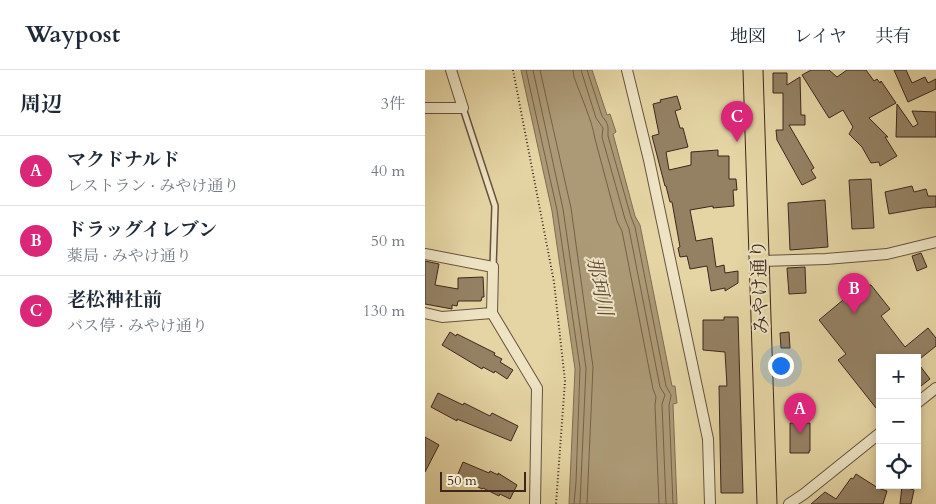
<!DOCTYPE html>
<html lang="ja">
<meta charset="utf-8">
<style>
body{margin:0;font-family:Cardo,"Noto Serif JP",serif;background:#f2f2f3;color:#1f2937}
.controls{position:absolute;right:15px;bottom:15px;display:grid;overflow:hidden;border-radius:0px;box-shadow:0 2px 8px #0003}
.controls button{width:45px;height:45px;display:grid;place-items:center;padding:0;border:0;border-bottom:1px solid #e0e1e3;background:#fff;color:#1f2937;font:25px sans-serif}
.scale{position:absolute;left:15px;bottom:12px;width:86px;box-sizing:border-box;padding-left:5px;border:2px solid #3d261e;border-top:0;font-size:14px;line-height:18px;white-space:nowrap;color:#3d261e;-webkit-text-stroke:4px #eee4c4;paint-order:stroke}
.you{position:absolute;left:355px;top:295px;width:18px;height:18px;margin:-12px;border:4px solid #fff;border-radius:50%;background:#1a73e8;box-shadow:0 0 0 8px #1a73e833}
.badge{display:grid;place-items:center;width:32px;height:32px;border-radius:50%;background:#db2777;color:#fff;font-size:16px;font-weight:700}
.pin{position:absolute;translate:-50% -41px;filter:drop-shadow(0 1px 2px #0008)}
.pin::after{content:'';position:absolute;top:26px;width:18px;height:15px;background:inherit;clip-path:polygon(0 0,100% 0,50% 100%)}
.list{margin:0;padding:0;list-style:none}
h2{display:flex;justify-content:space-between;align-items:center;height:65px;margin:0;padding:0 20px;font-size:21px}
h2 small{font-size:16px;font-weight:400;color:#747a83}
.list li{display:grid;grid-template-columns:32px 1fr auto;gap:15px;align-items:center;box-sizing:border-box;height:70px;padding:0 20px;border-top:1px solid #e0e1e3}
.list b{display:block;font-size:19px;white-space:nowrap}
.list p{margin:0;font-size:16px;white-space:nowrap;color:#747a83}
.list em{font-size:16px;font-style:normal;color:#747a83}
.icon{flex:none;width:28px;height:28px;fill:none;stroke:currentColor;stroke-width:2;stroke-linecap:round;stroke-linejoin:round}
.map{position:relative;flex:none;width:511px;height:434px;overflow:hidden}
header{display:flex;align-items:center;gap:30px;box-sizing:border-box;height:70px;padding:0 25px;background:#fff;border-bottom:1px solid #e0e1e3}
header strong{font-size:24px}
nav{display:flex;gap:28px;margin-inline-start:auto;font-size:18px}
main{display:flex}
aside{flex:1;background:#fff}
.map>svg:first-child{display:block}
.water{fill:#ac9a76;stroke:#806c53}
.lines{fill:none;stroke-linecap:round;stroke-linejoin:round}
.shore{stroke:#74604a;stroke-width:1}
.building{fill:#948164;stroke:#3d261e}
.lane-casing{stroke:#675240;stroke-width:8}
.street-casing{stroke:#675240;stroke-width:12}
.highway-casing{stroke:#3d261e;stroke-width:21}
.path{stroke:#3d261e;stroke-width:2;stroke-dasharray:1 2.5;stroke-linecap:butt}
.lane{stroke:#eee4c4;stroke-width:5}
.street{stroke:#eee4c4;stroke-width:10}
.highway{stroke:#e5d5a4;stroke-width:19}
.labels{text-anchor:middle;stroke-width:4;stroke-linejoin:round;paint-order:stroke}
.street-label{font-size:19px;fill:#3d261e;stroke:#eee4c4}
.water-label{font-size:20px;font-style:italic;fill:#5e4938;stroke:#eee4c4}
</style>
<header>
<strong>Waypost</strong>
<nav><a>地図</a><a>レイヤ</a><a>共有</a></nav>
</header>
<main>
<aside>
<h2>周辺<small>3件</small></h2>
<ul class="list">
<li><span class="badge">A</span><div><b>マクドナルド</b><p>レストラン · みやけ通り</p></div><em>40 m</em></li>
<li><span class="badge">B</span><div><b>ドラッグイレブン</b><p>薬局 · みやけ通り</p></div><em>50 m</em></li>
<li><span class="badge">C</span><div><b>老松神社前</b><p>バス停 · みやけ通り</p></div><em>130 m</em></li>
</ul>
</aside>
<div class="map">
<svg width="511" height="434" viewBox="0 0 511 434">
<rect width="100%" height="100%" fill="#e5d5a4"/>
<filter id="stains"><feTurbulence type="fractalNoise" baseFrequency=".004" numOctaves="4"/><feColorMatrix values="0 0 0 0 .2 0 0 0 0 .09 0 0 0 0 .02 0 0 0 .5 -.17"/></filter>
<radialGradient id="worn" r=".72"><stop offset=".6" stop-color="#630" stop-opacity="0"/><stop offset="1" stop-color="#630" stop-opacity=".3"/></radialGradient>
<!-- water -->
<path class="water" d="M96 0H167L182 45 185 44 191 62 188 64 210 146 215 155 247 316H250L252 333 248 334 252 434H144L150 299 127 141Z"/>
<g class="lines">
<!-- shore -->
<path class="shore" d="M101 0 132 140 155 298 151 412 149 434
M108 0 138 139 161 298 155 434
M115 0 146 138 168 297 162 434
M148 0 149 7C156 27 167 50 170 69L192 151 197 161 228 319 231 327 230 335 234 434
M156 0 171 48 178 58 177 67 200 149 204 159 235 317 240 325 237 334 241 434
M162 0 177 46C184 55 183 55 183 66L206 147 210 157 241 316C247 328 247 321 244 335L248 434"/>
</g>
<!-- building -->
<path class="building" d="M386 0H404L412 7 422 0H441L449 11 452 9 455 13 456 11 471 33 444 48 463 67H460L472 86 455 96 454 92 446 93 437 77 424 64 428 57 418 40 404 48 377 5Z
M469 0H481L487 13 500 7 503 13 511 9V19L483 32Z
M348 3H362V15L375 7 376 45H380V55H364L389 98 386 100 391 108 377 115 352 70 351 60H358V23H348Z
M252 26 256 39 250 41 255 58H258L263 77 241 82 244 100 266 95V82L293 80V86H304V109H311L312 120H308L309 136 288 138V136L265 140 271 171 287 168 291 197 299 195 300 203 313 201V213L300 221V218L286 221 282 196 265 199 262 186 255 187 253 178 255 177 247 132H245L241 116H240L227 66 234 64 228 34 236 32 235 30Z
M472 34 488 57 493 54 487 41 511 42V67H471Z
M446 109 449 158 427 159 424 110Z
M487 116 489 122 501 119 503 126H511V137L497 138 464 144 460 122Z
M400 130 403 177 365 180 363 133Z
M496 183 502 197 492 201 487 186Z
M0 191 14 194 10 215 33 219V208L58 207 59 227H57L56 231H33L32 236 27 235V239L0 234Z
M380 197 381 223 364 224 362 198Z
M436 215H446L465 239 456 246 480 277 503 258 511 268V276L496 288H455V343L413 290 421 284 394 250Z
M299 247H313L318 423H296L294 316H302L300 282 278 280V250H299Z
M25 262 31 266 32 264 70 283 69 285 77 289 75 292 88 300 82 309 70 301 69 303 58 297 57 299 17 275Z
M364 262 365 278H356L355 263Z
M492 292 505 309 492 319Z
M13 323 38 335 39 333 65 346 67 343 93 356 86 371 32 349V351L6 337Z
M365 353H385V381H384V383H365Z
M0 367 14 375 0 402Z
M38 392 64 403 65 401 73 405V403L92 415 85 429 75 424 74 426 58 418 57 419 32 406Z
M431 404 453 418 462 421 458 434H386L400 422 411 429 426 408 428 409Z
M477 416 489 420 486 434H475Z"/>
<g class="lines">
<defs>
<path id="lane" d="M38 38 70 136 68 197"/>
<path id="street" d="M202 0 224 90 283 369 285 434
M0 38H38L26 0
M0 184 68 197 67 243
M333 191 401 189 462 184 511 172
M0 243 17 247 67 243 112 318 110 434
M492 333 511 318
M364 434 379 424 455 363"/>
<path id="highway" d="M328 0 342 434"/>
</defs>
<!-- lane casing -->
<use href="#lane" class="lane-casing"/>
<!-- street casing -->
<use href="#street" class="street-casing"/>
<!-- highway casing -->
<use href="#highway" class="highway-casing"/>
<!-- path -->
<path class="path" d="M88 0 129 212 140 311 131 434"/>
<!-- lane -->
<use href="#lane" class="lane"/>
<!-- street -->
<use href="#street" class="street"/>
<!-- highway -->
<use href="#highway" class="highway"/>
</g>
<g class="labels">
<!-- street labels -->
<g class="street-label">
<text transform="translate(334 217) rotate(-92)" y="7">みやけ通り</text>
</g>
<!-- water labels -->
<g class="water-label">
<text transform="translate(175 216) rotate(78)" y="7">那珂川</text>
</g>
</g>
<rect width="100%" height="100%" filter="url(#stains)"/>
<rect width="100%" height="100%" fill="url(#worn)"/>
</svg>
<div class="controls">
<button>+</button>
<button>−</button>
<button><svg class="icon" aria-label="locate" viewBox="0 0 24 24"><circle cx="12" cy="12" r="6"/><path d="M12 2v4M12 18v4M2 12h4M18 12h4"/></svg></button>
</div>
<div class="scale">50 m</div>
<div class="you"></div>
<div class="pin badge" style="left:375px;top:364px">A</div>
<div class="pin badge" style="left:429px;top:244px">B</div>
<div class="pin badge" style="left:312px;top:72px">C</div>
</div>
</main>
